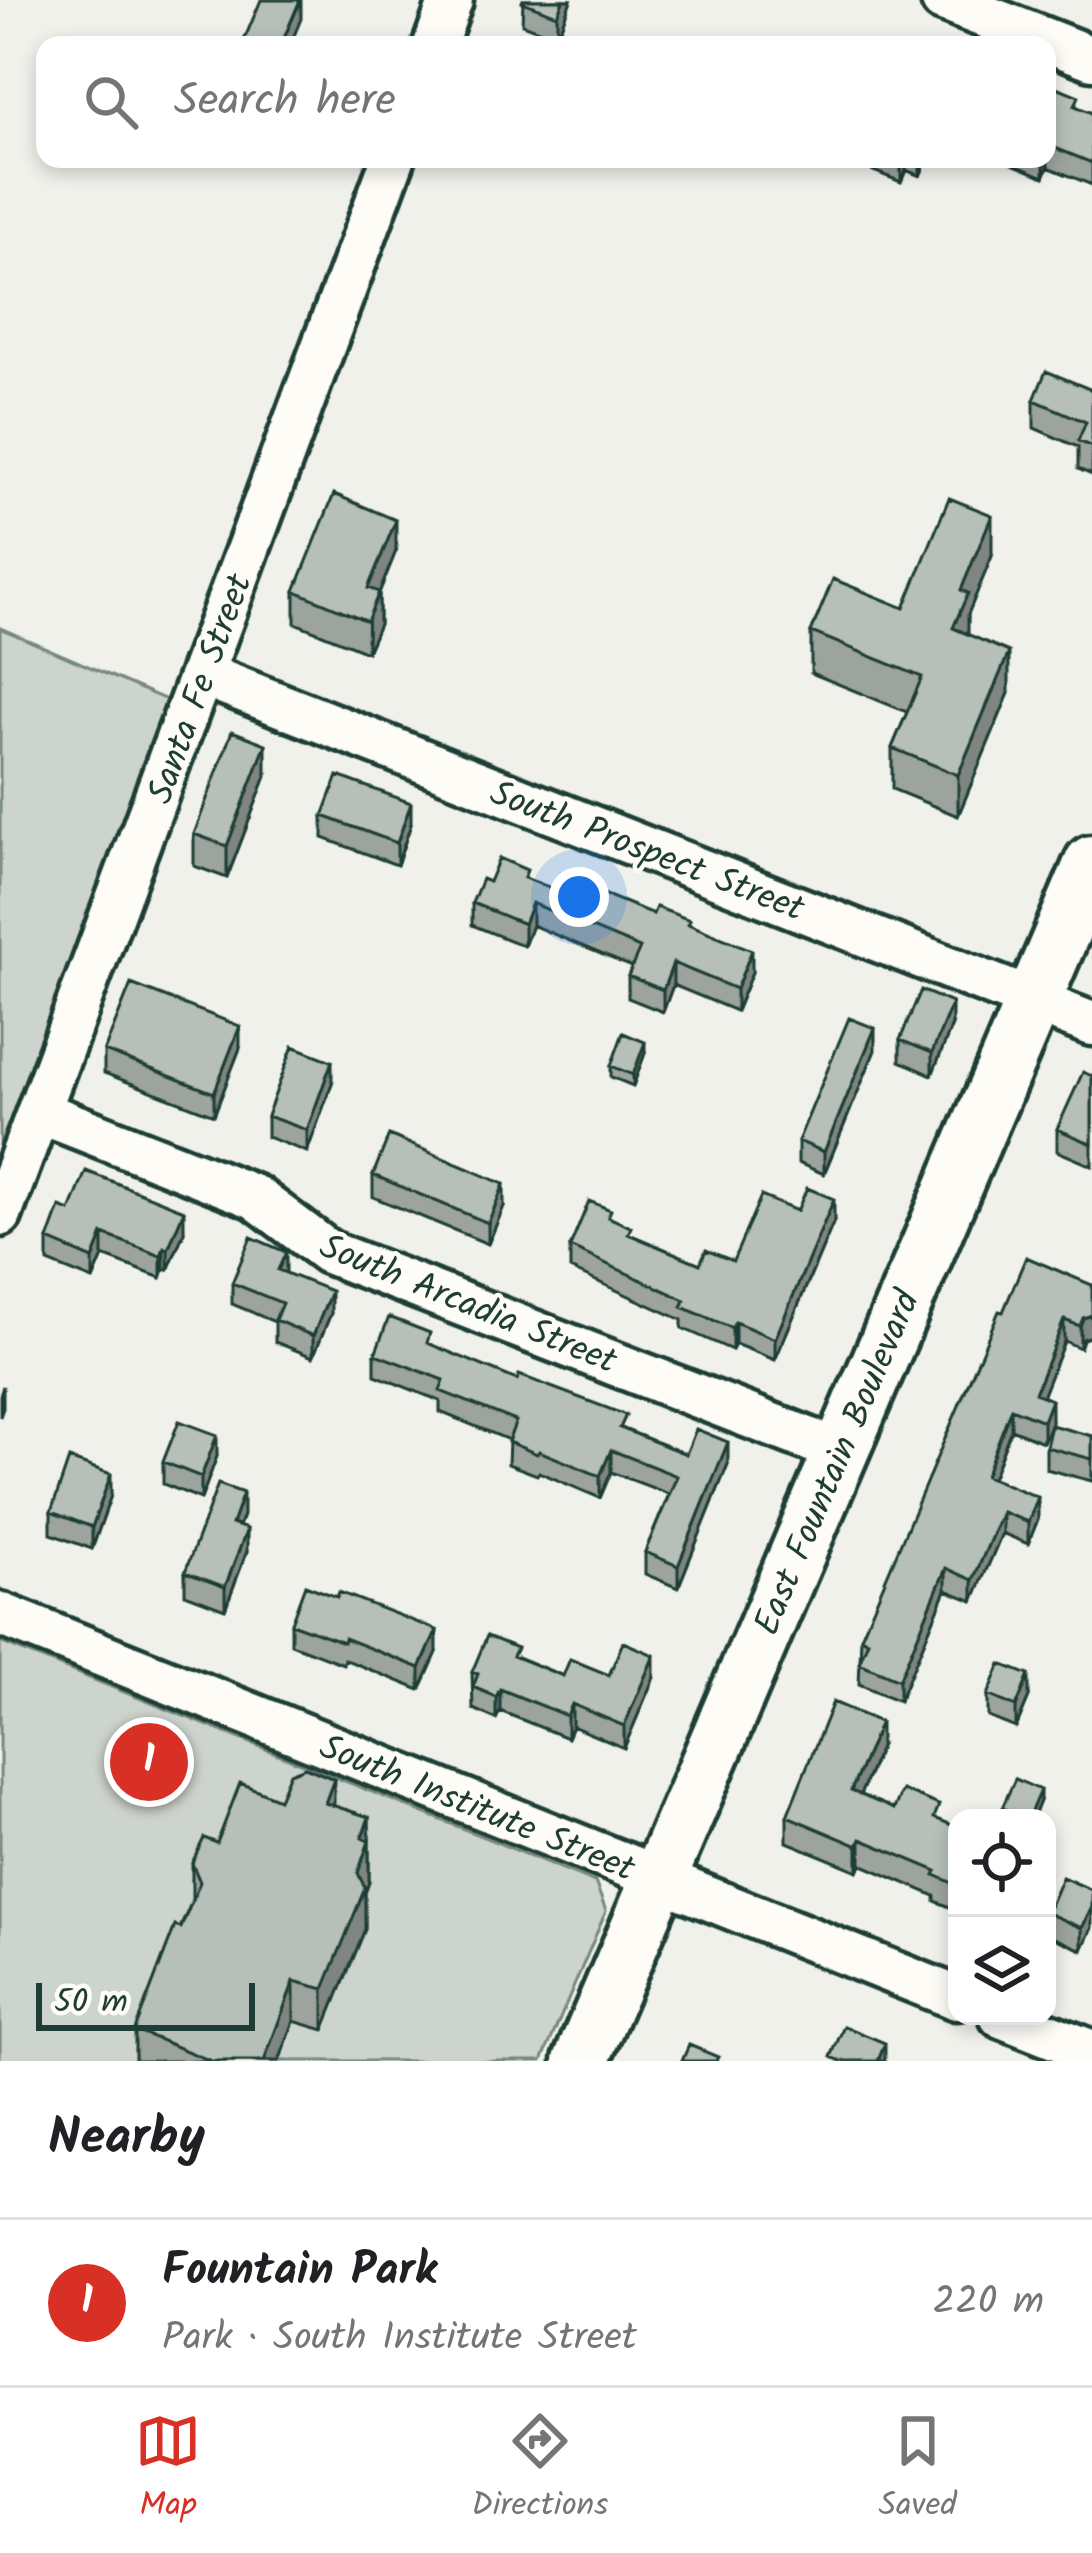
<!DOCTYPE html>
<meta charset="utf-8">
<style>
body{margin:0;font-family:Kalam,sans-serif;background:#f6f6f6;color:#202124}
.controls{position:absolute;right:36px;bottom:36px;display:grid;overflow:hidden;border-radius:24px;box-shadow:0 6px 18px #0003}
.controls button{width:108px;height:108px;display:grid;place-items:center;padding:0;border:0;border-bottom:3px solid #e0e0e0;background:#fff;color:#202124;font:60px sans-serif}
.scale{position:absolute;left:36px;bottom:30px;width:219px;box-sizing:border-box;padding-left:12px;border:6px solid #1f3d34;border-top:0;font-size:33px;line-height:42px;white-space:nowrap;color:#1f3d34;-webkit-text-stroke:9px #fdfcf7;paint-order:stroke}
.you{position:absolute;left:579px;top:897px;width:42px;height:42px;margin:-30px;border:9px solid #fff;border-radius:50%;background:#1a73e8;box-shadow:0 0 0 18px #1a73e833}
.badge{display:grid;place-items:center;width:78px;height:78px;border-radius:50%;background:#d93025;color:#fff;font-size:39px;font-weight:700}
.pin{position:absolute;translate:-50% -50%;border:6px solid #fff;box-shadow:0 3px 12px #0006}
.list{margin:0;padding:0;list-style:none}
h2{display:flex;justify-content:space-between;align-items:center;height:156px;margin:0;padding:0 48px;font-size:51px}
h2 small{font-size:39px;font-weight:400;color:#757577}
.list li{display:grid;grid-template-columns:78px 1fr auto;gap:36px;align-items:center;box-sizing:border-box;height:168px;padding:0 48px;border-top:3px solid #e0e0e0}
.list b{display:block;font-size:45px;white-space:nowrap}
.list p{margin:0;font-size:39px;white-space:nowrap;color:#757577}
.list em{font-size:39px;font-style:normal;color:#757577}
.icon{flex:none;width:66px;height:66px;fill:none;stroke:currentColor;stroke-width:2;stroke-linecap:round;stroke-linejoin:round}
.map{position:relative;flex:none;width:1092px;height:2061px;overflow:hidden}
.search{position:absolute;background:#fff;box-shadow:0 6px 18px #0003;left:36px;right:36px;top:36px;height:132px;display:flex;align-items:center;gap:30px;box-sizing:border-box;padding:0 42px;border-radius:24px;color:#757577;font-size:45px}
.sheet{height:324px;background:#fff}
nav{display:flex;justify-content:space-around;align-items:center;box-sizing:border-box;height:168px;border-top:3px solid #e0e0e0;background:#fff;font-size:33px;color:#757577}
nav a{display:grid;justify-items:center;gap:6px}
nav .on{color:#d93025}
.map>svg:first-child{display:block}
.green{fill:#cdd3cd;stroke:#768880;stroke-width:3}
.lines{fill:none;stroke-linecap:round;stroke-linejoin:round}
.minor-casing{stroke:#1f3d34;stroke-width:51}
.major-casing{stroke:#1f3d34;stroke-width:63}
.minor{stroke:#fdfcf7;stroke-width:42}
.major{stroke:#fdfcf7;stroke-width:54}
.wall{fill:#9da49e;stroke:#1f3d34;stroke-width:3}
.shaded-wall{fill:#7f8681;stroke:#1f3d34;stroke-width:3}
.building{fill:#b6bfb8;stroke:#1f3d34;stroke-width:3}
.labels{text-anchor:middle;stroke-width:9;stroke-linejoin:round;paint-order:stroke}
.street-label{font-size:36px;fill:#1f3d34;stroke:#fdfcf7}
</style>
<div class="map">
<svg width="1092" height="2061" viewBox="0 0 1092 2061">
<rect width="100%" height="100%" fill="#f0f1eb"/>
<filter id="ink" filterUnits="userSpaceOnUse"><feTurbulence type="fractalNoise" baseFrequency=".00833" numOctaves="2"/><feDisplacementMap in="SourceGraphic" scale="24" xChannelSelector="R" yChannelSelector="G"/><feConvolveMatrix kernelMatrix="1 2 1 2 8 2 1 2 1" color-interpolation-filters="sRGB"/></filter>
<g filter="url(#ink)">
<!-- green -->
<path class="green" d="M0 628 169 701 0 1152Z
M0 1642 595 1882 606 1911 542 2061H0Z"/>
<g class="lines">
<defs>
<path id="minor" d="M943 0 1092 58
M435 45 451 0
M204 675 1092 1024
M40 1112 255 1197 328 1252 839 1451
M0 1215 393 159
M0 1614 957 1998
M1001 2016 1092 2052"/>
<path id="major" d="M581 2061 1092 863"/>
</defs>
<!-- minor casing -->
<use href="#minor" class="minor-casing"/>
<!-- major casing -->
<use href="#major" class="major-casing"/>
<!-- minor -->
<use href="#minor" class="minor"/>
<!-- major -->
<use href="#major" class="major"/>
</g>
<!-- wall -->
<path class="wall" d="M523 0H571L557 37 522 24Z
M1047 83 1079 108 1092 113V185L1048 167 1044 177 1012 164V159H1047Z
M861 159H927L920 176 906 170 901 182 861 166Z
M1092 390V475L1078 469V447L1034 428V400Z
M396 551 379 593V624L367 652 295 623V591Z
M992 556 968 614 967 634 1009 693 958 816 892 789V748L907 712 811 673V632L904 608Z
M266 776 227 878 194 866V834Z
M323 816 411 824 397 865 323 838Z
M527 879 569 895 653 914 690 925 752 972 736 1011 673 985 663 1012 628 998V976L632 967 532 925 524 946 472 925V903L489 882Z
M952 1025 932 1075 900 1061V1040Z
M240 1048 214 1115 104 1073V1051Z
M875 1050 824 1174 798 1163V1141Z
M645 1053 633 1086 611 1077V1066Z
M1092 1076V1166L1057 1151V1129Z
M332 1083 307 1152 267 1137V1116Z
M373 1175 504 1206 488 1244 373 1197Z
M70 1211 184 1232 168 1270 164 1269 161 1278 103 1256 93 1280 48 1262V1240Z
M797 1211 834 1221 775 1360 735 1344 732 1350 682 1328V1320L570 1269V1247L611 1218 631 1235 700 1264 733 1261Z
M286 1273 331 1313 313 1357 275 1342V1322L232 1304V1283Z
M1092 1285V1336L1083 1339 1080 1348 1064 1341 1042 1396 1051 1422 1043 1442 1011 1429 992 1478 1038 1519 1028 1544 1002 1533 973 1601 946 1590 899 1701 859 1684 861 1637 1003 1312Z
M430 1345 626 1430 686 1454 728 1464 678 1588 645 1574V1552L669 1494 611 1472 600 1498 539 1472 537 1475 508 1464 509 1440 440 1412V1401L375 1375V1354Z
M1092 1436V1481L1046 1469V1447Z
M217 1456 201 1499 163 1484V1462Z
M111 1495 92 1549 51 1534V1512Z
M243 1515 239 1526 247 1551 225 1609 185 1594V1572Z
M291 1623 437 1652 420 1690 344 1659 343 1664 291 1644Z
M517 1657 563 1676 654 1677 624 1748 572 1726 567 1738 500 1711 496 1719 473 1709 472 1672Z
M988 1695 1029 1697 1016 1728 988 1717Z
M880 1747 860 1795 894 1809 939 1820 957 1827V1910L935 1901V1896L861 1864 858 1871 787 1842V1816Z
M279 1799 334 1806 369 1817V1882L365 1893V1929L324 2030 294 2021 279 2061H135V2030L192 1901V1863L217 1843Z
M1040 1801 1033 1818H1002V1808Z
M1092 1890 1082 1950 1047 1935V1911Z"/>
<!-- shaded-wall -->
<path class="shaded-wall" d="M301 0V19L290 45H281Z
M563 0H571L557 37V15Z
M1048 145V167L1044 177V159H1047Z
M901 159H906V170L901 182Z
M920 159H927L920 176Z
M992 515V556L968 614V634L953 628 961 590Z
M396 520V551L379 593V624L367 652 368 588Z
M1009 652V693L958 816V775Z
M266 744V776L227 878V846Z
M411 803V824L397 865V843Z
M532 903V925L524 946V924Z
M752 950V972L736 1011V989Z
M673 963V985L663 1012V990Z
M952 1003V1025L932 1075V1053Z
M240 1026V1048L214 1115V1093Z
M875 1028V1050L824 1174V1152Z
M645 1042V1053L633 1086V1075Z
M332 1061V1083L307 1152V1130Z
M504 1184V1206L488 1244V1223Z
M834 1199V1221L775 1360V1339Z
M184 1210V1232L168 1270V1249Z
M103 1234V1256L93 1280V1259Z
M164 1247V1269L161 1278V1256Z
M286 1252V1274L278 1270Z
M331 1291V1313L313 1357V1336Z
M1092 1315V1336L1083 1339 1080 1348V1326L1083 1318Z
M1064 1320V1341L1035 1415V1393Z
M735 1322V1344L732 1350V1328Z
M3 1386V1408L0 1417V1395Z
M1051 1400V1422L1043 1442V1421Z
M1011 1408V1429L985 1497V1476Z
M217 1435V1456L201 1499V1477Z
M728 1442V1464L678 1588V1566Z
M611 1450V1472L600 1498V1476Z
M111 1474V1495L92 1549V1527Z
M243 1493V1515L232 1545V1524Z
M1038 1497V1519L1028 1544V1522Z
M1002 1512V1533L973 1601V1580Z
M247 1529V1551L225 1609V1587Z
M946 1568V1590L899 1701V1680Z
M437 1630V1652L420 1690V1668Z
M654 1655V1677L624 1748V1726Z
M1029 1675V1697L1016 1728V1707Z
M500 1689V1711L496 1719V1697Z
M572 1704V1726L567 1738V1716Z
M880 1722V1747L851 1817V1791Z
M334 1779V1820L325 1803Z
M1040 1790V1801L1033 1818H1028Z
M369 1817V1882L365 1893V1929L324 2030V1989L358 1873 362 1838Z
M861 1839V1864L858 1871V1846Z
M1092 1907V1928L1082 1950V1928Z
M294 1981V2021L279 2061H264Z
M885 2043V2061H878Z"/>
<!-- building -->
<path class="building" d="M261 0H300L281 45H242Z
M523 0H563L557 15 522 2Z
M1047 83 1079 96 1075 106 1092 113V163L1048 145 1047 148Z
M1046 371 1092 390V447L1078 441 1086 422 1034 400Z
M334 494 396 520 368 588 379 592 367 621 295 591Z
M949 498 992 515 961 590 968 593 953 628 1009 652 958 775 892 748 922 677 811 632 833 579 904 608Z
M232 731 266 744 227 846 194 834Z
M338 776 411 803 397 843 323 816Z
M499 858 527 870 524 878 569 895 574 882 653 914 656 907 690 920 688 924 752 950 736 989 673 963 663 990 628 976 640 948 532 903 524 924 472 903 482 879 489 882Z
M131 984 240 1026 214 1093 104 1051Z
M921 990 952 1003 932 1053 900 1040Z
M849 1018 875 1028 824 1152 798 1141Z
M623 1033 645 1042 633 1075 611 1066Z
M293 1046 332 1061 307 1130 267 1116Z
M1083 1072 1092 1076V1144L1057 1129Z
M389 1135 504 1184 488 1223 373 1175Z
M86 1171 184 1210 168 1249 164 1247 161 1256 103 1234 93 1259 48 1240 60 1207 70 1211Z
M807 1188 834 1199 775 1339 735 1322 732 1328 682 1307 685 1300 570 1247 589 1201 611 1210 608 1217 631 1227 628 1234 700 1264 706 1250 733 1261 761 1196 797 1211Z
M251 1237 286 1252 278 1270 331 1291 313 1336 275 1320 282 1303 232 1283Z
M1026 1257 1092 1285V1315L1083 1318 1080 1326 1064 1320 1035 1393 1051 1400 1043 1421 1011 1408 985 1476 1038 1497 1028 1522 1002 1512 973 1580 946 1568 899 1680 859 1663 868 1641 861 1637 999 1311 1003 1312Z
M389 1317 430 1333 427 1343 517 1380 519 1375 626 1415 620 1428 686 1454 696 1429 728 1442 678 1566 645 1552 677 1476 611 1450 600 1476 539 1451 537 1454 508 1442 516 1421 440 1391 444 1380 375 1354Z
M179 1421 217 1435 201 1477 163 1462Z
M1051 1425 1092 1436V1459L1046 1447Z
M69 1459 111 1474 92 1527 51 1512Z
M218 1484 243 1493 232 1524 247 1529 225 1587 185 1572Z
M305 1585 337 1597 339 1592 437 1630 420 1668 344 1638 343 1642 291 1623Z
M487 1636 517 1648 513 1656 563 1676 570 1659 609 1675 623 1642 654 1655 624 1726 572 1704 567 1716 500 1689 496 1697 473 1687 478 1674 472 1672Z
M1001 1664 1029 1675 1016 1707 988 1695Z
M833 1702 880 1722 851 1791 894 1809 902 1790 939 1805 934 1818 957 1827V1885L935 1875 937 1871 861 1839 858 1846 787 1816Z
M305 1767 334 1779 325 1803 369 1817 362 1838 369 1841 358 1873 365 1888 324 1989 294 1981 264 2061H211L135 2030 175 1926 181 1928 200 1882 192 1863 204 1838 217 1843 240 1783 279 1799 290 1773Z
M1015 1779 1040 1790 1028 1818 1002 1808Z
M1062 1877 1092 1890V1907L1082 1928 1047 1913Z
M844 2026 885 2043 878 2061H841L831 2057Z
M689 2045 718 2057 716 2061H682Z"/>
</g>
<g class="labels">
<!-- street labels -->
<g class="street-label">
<text transform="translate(198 688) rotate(-70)" y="13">Santa Fe Street</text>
<text transform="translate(648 849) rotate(21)" y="13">South Prospect Street</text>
<text transform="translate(469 1302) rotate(22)" y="13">South Arcadia Street</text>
<text transform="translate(835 1462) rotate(-67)" y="13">East Fountain Boulevard</text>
<text transform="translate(478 1806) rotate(22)" y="13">South Institute Street</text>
</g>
</g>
</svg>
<div class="controls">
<button><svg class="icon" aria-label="locate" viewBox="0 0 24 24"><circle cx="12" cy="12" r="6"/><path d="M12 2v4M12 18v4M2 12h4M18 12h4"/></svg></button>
<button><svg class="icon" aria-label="layers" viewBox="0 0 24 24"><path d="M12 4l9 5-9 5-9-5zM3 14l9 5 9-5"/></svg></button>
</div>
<div class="scale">50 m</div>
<div class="you"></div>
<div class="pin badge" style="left:149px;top:1762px">1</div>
<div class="search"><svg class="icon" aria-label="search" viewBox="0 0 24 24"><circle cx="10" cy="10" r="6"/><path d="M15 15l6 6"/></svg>Search here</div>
</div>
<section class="sheet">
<h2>Nearby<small></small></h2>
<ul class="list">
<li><span class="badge">1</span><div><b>Fountain Park</b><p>Park · South Institute Street</p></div><em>220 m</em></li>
</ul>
</section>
<nav>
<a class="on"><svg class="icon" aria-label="map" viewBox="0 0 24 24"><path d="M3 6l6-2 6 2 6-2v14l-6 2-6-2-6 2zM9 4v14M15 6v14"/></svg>Map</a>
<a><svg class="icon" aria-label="directions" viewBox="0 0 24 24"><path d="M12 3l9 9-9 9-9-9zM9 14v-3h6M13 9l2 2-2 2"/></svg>Directions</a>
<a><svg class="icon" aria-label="saved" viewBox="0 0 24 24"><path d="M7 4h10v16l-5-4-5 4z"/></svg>Saved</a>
</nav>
